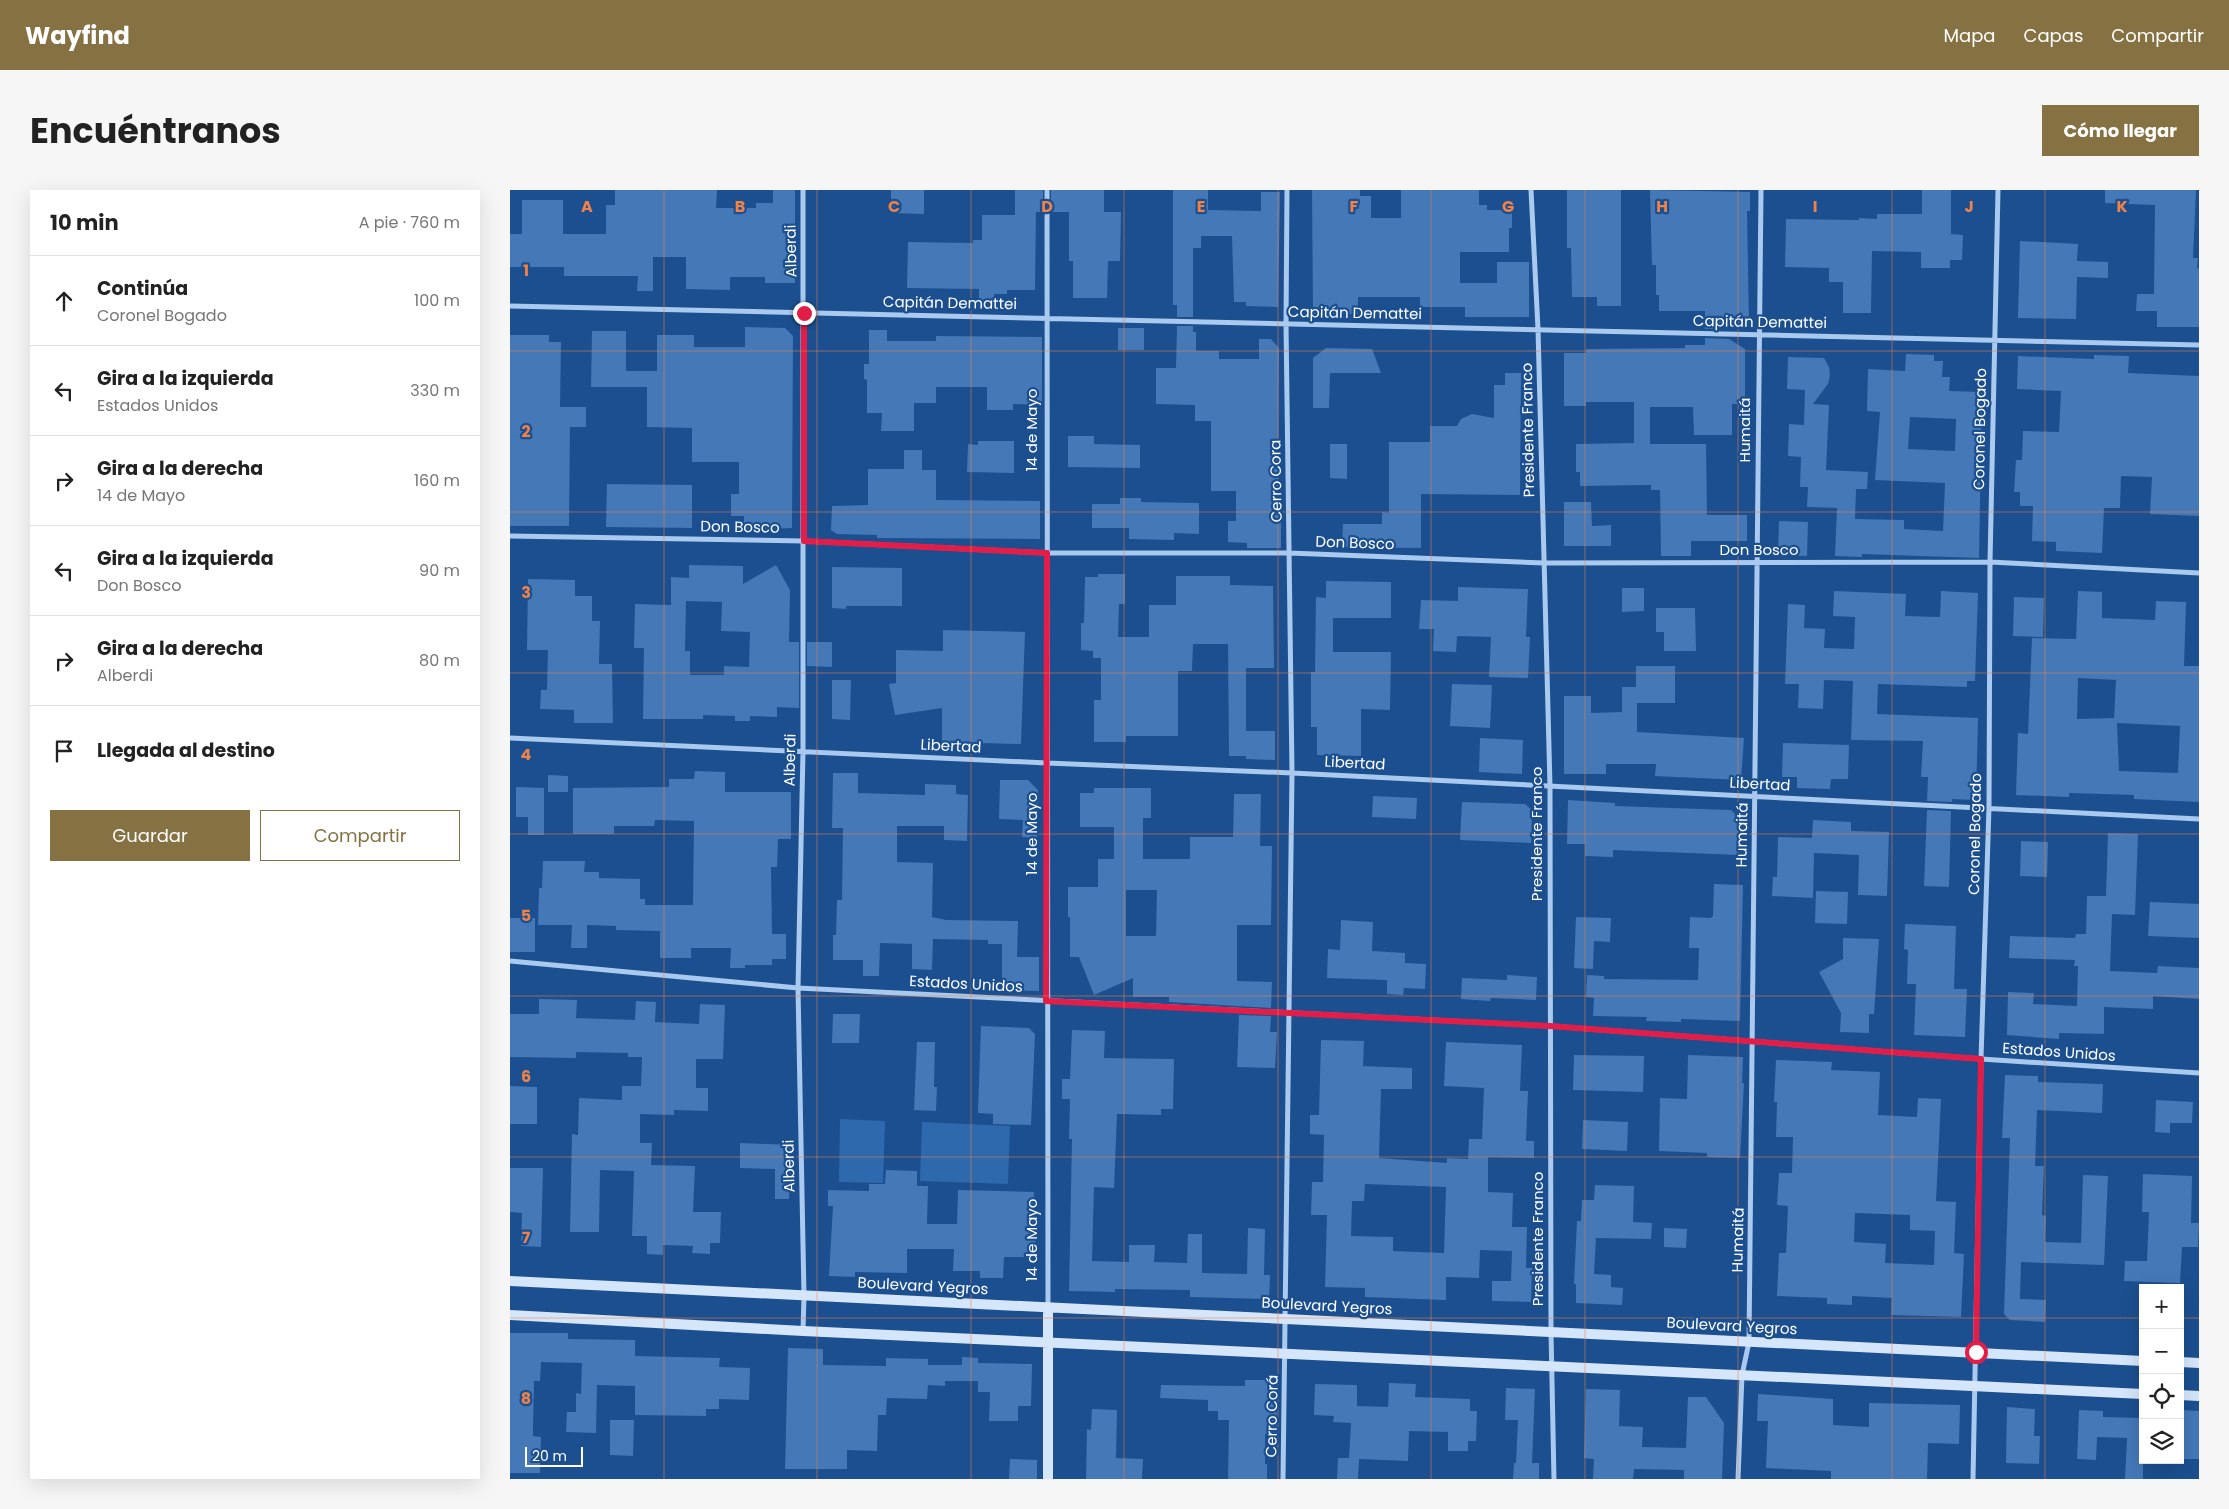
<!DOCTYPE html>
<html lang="es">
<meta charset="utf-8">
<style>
body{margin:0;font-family:Poppins,sans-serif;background:#f6f6f6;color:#222}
.controls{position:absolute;right:15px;bottom:15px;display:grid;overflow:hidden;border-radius:0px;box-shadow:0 5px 20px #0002}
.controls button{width:45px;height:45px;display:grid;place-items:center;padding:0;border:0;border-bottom:1px solid #e0e0e0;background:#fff;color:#222;font:25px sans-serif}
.scale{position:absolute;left:15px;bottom:12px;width:58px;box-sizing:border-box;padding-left:5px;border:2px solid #fff;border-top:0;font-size:14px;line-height:18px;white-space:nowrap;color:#fff;-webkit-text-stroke:4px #1b4f8f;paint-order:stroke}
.stop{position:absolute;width:15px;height:15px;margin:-11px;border:4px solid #e11d48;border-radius:50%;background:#fff}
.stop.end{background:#e11d48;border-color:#fff;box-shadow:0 1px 5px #0008}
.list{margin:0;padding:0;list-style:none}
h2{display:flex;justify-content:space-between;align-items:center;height:65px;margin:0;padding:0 20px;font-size:21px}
h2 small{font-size:16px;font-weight:400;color:#767676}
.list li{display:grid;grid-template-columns:32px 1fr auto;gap:15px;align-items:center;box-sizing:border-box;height:90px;padding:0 20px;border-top:1px solid #e0e0e0}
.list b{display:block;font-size:19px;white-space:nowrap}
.list p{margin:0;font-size:16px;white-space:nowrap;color:#767676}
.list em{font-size:16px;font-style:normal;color:#767676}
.actions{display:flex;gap:10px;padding:15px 20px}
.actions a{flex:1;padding:11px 0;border:1px solid #857141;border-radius:0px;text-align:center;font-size:18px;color:#857141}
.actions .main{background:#857141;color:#fff}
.icon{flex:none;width:28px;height:28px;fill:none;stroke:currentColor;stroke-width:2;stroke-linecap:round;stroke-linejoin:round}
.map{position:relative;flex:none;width:1689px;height:1289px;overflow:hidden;border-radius:0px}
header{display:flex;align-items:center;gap:30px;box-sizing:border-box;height:70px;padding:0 25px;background:#857141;color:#fff}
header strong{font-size:24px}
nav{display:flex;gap:28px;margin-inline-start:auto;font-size:18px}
.intro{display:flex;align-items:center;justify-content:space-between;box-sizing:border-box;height:120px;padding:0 30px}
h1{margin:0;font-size:35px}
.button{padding:12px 22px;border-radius:0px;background:#857141;color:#fff;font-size:18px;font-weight:700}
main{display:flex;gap:30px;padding:0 30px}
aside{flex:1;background:#fff;border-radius:0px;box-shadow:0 5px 20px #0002}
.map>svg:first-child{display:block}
.green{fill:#2e69ad}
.building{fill:#4478b7;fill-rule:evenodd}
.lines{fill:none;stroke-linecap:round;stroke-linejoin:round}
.minor{stroke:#a9c9ee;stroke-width:5}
.secondary{stroke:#d6e6fa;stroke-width:10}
.route{stroke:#e11d48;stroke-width:6}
.grid{fill:none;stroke:#ee8249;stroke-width:1;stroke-opacity:0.55}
.labels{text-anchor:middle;stroke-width:4.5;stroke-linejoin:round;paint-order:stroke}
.street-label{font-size:15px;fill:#fff;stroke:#1b4f8f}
.grid-label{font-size:16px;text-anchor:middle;font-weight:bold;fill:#ee8249;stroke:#1b4f8f;stroke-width:4.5;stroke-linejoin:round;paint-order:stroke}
</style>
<header>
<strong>Wayfind</strong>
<nav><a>Mapa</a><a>Capas</a><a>Compartir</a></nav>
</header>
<div class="intro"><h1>Encuéntranos</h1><a class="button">Cómo llegar</a></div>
<main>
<aside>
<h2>10 min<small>A pie · 760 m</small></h2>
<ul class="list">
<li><svg class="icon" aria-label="ahead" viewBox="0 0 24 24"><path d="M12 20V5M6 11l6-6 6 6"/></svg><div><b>Continúa</b><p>Coronel Bogado</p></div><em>100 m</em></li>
<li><svg class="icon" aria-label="left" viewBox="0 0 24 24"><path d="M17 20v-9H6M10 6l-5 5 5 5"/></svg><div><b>Gira a la izquierda</b><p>Estados Unidos</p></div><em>330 m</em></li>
<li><svg class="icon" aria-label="right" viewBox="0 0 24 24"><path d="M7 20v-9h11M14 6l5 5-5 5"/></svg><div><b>Gira a la derecha</b><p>14 de Mayo</p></div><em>160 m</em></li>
<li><svg class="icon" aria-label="left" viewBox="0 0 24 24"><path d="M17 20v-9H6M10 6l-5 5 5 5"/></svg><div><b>Gira a la izquierda</b><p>Don Bosco</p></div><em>90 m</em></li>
<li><svg class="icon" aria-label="right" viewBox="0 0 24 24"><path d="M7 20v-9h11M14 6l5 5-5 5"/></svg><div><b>Gira a la derecha</b><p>Alberdi</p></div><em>80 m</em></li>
<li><svg class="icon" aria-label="arrive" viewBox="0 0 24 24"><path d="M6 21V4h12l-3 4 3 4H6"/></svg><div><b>Llegada al destino</b></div></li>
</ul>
<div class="actions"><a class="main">Guardar</a><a>Compartir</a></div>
</aside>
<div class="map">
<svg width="1689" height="1289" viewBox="0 0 1689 1289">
<rect width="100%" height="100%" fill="#1b4f8f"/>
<!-- green -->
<path class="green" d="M330 929 375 931 373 993 329 992Z
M412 932 500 936 498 994 410 991Z"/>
<!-- building -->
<path class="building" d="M105 0H207L206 18H246V13H263V0H285V93H255V87H220V100L176 99V67H143V101H127L128 86H54V77H0V44H12V10H53V44H96V15H105Z
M381 0H414V24L381 23Z
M505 0H533V22H526L525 100H497V104H484V111H469V99L397 98 398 52 463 53V50H472V25H505Z
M541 0H594V22H611L610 71H598L597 108H563V71H559V22H541Z
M663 0H698V20L751 21V2H770L768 117 736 116V112H724L722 46H691V58H683V127H667V115H663Z
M802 0H850V6H861V28H891V0H969V15H977V20H1002V38H999V62H950V93H987V72H1019V127H955V117H910V107H848V124H803Z
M1057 0H1111V116H1087V107H1062L1061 58H1057Z
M1140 0 1240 2V21H1237L1239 136H1201L1206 139H1195V121H1149V105H1146V75H1142Z
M1412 0H1441V44L1453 45 1452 70H1440V78H1411V62L1362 61 1361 123H1333V92H1319V78L1275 77 1276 29 1349 30V28L1367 29V24H1412Z
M1595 0H1686L1683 68H1688L1687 78H1689V137H1647V121H1626L1627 104H1644L1645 15 1595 13Z
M1510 51 1568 54 1567 71 1598 72V88L1567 87 1566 129 1508 128Z
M667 136H683V142H686V161H709V169H749V149H761L769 158 768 314H771V358H737V353L718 352V331H726V301H701V231H685V215L646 214V178H666Z
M235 137 275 138 283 146 282 338 234 340V326H221V304H229V272H182V238L137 237V197H81L82 141H116V181H147V145H184V157H235Z
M608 138H634V160H608Z
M359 140H377V151H426V146L532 147V215L503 214V220H477V197H426V213H404V241H371L372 223H357V190L354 189V174H359Z
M0 145H39V152H51L50 217H76V237H60L59 336H0Z
M1195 148 1219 149 1235 159V214H1222V245H1184L1183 217H1140V254H1196L1197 325H1237V351H1181V366H1151L1150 300H1141V295L1070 296V282H1066V254L1124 253V212H1076V216H1054V163H1076V159L1175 158V155H1195Z
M816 158 862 159 871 183H820L819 218H803V168Z
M1396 164 1424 165V171H1433L1432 187H1440L1439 201 1472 202 1469 368 1352 364V367L1325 366 1327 318 1297 317 1298 297H1290L1291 267 1278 266 1279 234 1294 235 1295 200 1277 199 1278 167 1314 168 1319 177 1320 185 1318 194 1303 214 1319 215 1316 280 1358 282 1357 299H1346L1345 329 1394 330V339L1433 341 1435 293 1365 290 1370 222 1357 221 1358 179 1395 181ZM1400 227 1446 229 1445 261 1398 259Z
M1584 165 1619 166 1618 183 1689 186V326L1640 324 1642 287 1611 286 1610 318H1594L1592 363 1546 361V352L1522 351 1523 316H1510V302H1504L1506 270H1512L1513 241 1549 242 1551 201 1507 199 1508 166 1584 169Z
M995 183H1011L1010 305 911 304V358L832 357 833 334H872V322L879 323V252H920V236H947L951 229 962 224 984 228V195H995Z
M558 246H584V254L630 255V278L558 277Z
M468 251H504V283L457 282 458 254 468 255Z
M820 254H837V289L820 288Z
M394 260H412V280H426V310L530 311V349L367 348V345L327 344 321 340 322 316 358 315V279H394Z
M97 294 182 295V338L96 337Z
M610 308H631V312L689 313V344L664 343V350L619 349V338H582V314H610Z
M1054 312H1081L1082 336 1101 335V356H1054Z
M1269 331 1298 332 1297 366 1268 365Z
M179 375 233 376V394L266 375 280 400 279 452H289V518L267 517V527L240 526V531H225V526L193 525V529H133L134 458H124L125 414 161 415V387L179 388ZM176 411 212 412 211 441 240 442 239 477 214 476V485H180V461H175Z
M322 377 392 378V416H336V419L322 418Z
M588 384H615V414H609L608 447H639V415H666V386H720V395L763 396 764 478H736V541H765V570L736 569V566H719L718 454H683L682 481H668V546H616V552H584V510H591V468H583V461L571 460V433H574L575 387H588Z
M18 389 65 390V406H82V431H90L89 474H102L103 533H64V520L30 519 31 500H37L38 460H17Z
M816 391 881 392V428H823V462H881L880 520 851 519V566L807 565V537H801V482H805L806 407 816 408Z
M948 397 1018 399 1016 447H1020L1018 488 979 487 981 447 947 446 946 462 923 461 924 439H909L911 410 948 411Z
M1112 398H1134V421L1112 422Z
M1324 401 1396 404 1395 426 1430 427 1431 401 1468 403 1465 491H1457V497L1368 494 1367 524 1468 528 1466 610 1442 609V612L1417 611 1418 587H1411L1413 551 1341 550 1343 491 1314 490 1313 519 1288 518 1289 494H1275L1278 414 1295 415 1294 438 1315 439 1314 458 1344 459 1345 427 1323 426Z
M1568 401 1592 402V428L1645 430 1646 411 1676 412 1674 476H1689V612L1624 609V605L1559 603V607L1506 605 1508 543 1518 544 1522 448 1566 449ZM1568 488 1606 490 1604 528 1567 529ZM1607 533 1670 536 1668 583 1609 581Z
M1504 407 1534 408 1533 447 1503 446Z
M1146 418H1185L1186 461H1154V442H1146Z
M433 440 515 442 511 554 432 552V518L385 525 379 494 386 493V460L433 461Z
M297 452H322V477L297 476Z
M1126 476H1165V513H1127V542L1234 548 1231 590 1145 586 1146 574H1096V584H1054V506H1081V523L1112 522V497H1126Z
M322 490H341L340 530 322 529Z
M942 494 982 495 980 538 940 536Z
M970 548 1013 550 1012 584 969 582Z
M1273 553 1339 555 1338 589H1321L1320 599 1287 598V587H1272Z
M185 581 215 582V602H281V649H268L267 677H261L262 744H276V769H262V775H235V778H220L221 758H181V768H150V741L106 740V736L77 735V758H61L62 735H28L29 698H32L33 671H75L74 682H89V688L130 689V709H135V715H183L184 631 145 630 144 636H104V644H63V598L159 597V589H184Z
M323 583H348V603L415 605V594L446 595V604L458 605 457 651 434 650V636H387V672L423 673 422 727 436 730 508 731 507 767H529V801L492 800V754H478V750L423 749 422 780 402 779V754L370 753 369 786H353V770H323V745H326L327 710H332L333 638H322Z
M38 585 58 586V602H38Z
M490 590H518L528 600 527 648 512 647 513 630 489 629Z
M6 597 34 598V645H18V627H6Z
M584 598H641V628H633V669H680V647H723L724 604H751L750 656H762L761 735H727V791L762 792 761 818 659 812V807H623V788L584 805 569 767H560V727H558V697H588V669H604V637H570V603H584ZM616 700H647L646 746H616Z
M863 606 907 608 906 629 862 627Z
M1058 610 1105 613V616L1221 620 1230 629 1229 665 1103 660V667L1075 666V654H1057Z
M952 612 1015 614 1022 620 1021 653 950 650Z
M1417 620 1441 621 1439 697 1414 696Z
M1303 630 1341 632V641L1379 642 1377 706 1348 705 1349 665 1304 663 1303 708 1262 706 1263 687H1267L1268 647 1302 648Z
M1598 643 1628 644 1625 725 1602 724 1600 781 1647 783 1648 776 1689 778V809L1643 806V819L1594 817V844L1549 843V849L1497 845 1498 802 1524 803 1523 814 1567 816 1568 776H1564L1565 770 1499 768 1500 746 1565 748 1566 744H1576L1577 706H1596Z
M1511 651 1538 652 1537 687 1510 686Z
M1204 694 1233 695 1230 831 1171 829V832L1136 831 1137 827 1083 826 1084 808 1076 807 1077 785 1094 786V789L1188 790 1189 758H1179L1180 727 1201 728 1203 726Z
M1306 701 1338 702 1337 734 1305 733Z
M1640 712 1689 714V748L1638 746Z
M1066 727 1101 728 1100 752 1084 751 1083 779 1064 778Z
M0 728H25V762H0Z
M831 730 863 732 862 761 895 763V773L916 774 915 799 894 798 893 805 877 804V790L817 788 818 759 830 760Z
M1395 734 1446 736 1444 799H1457L1455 847 1404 845 1406 794H1397L1398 760 1394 759Z
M1333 748 1369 749 1364 824H1359V843L1330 842 1331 823 1309 782 1333 769Z
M997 785 1027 787 1026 810 981 808 980 811 951 809 952 788 997 790Z
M29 809 67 810 66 828 125 830 126 811 146 812 145 832 189 834 190 814 215 815 213 869H186V898H198V921L164 920V925L130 924V953H142L141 975 185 976 183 1022H211L210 1053H200V1064L182 1063 183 1056 153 1055V1065L137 1064V1046H122L124 981 90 980 89 1042H60L62 944 68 945 69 908 112 910V896H131L132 867H118V863L66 862V868L0 867V824H29Z
M323 824H350L349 853H322Z
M729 825 761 826 760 842H767L765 878 727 877Z
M471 836 519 838 525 844 521 935 483 934V924L468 923Z
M562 840 595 841 594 868 664 869 663 919H651V925L607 924 604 998 584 997 582 1071 619 1072V1055H645L644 1072 677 1073 678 1044H692V1083L737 1084 738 1038 755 1039 754 1085H760L759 1109 680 1107V1100L605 1099V1102L559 1101 562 949H559L560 909H552V889H560Z
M811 850 854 851 853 876 902 878V899H871L869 968 937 973V968L958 969 959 949H972L974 898 934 896 936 852 1012 855 1010 901H1018L1016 951H1024V968L978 967V1002L1003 1003 1002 1037H1017L1016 1078H1022L1021 1112 982 1111V1091H1001L1002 1061 970 1060 969 1088 936 1087V1110L855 1107V1098L815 1097 817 1025H801L802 992H813L814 945 800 944V925H809ZM855 994 936 997 934 1063 883 1061V1047L841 1046 842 1011H854Z
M407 852H425L424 897H427L426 921 404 920Z
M1064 865 1134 866 1133 902 1063 900Z
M1178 865 1233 867 1232 893H1234L1230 968 1197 967V963L1149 961 1150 908 1177 909Z
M1266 870 1322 872 1321 880 1370 882 1368 925 1407 927 1408 908 1431 909 1426 1011 1446 1012 1444 1063 1454 1064 1451 1127 1381 1125 1382 1108 1342 1106V1115L1317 1114V1108L1267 1106 1269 1063H1276L1278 1016 1267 1015 1269 983H1282L1283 947H1266L1267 912H1264ZM1345 1023 1400 1025V1040L1425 1041 1424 1075 1375 1073 1376 1054 1344 1052Z
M1495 885 1528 886V892L1593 894 1592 923 1527 920 1525 976H1534L1532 1025 1536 1026 1535 1052 1571 1053 1573 985 1598 986 1594 1075 1511 1072 1510 1109 1536 1110 1535 1132 1500 1130 1494 1124 1500 948H1492Z
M0 896 27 897V934H0Z
M1646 910 1683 912 1682 933H1660V943L1645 942Z
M1073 930 1118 932 1117 961 1072 959Z
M230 953 281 955 279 1009H265V979L230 978Z
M0 978H33L31 1057 11 1056 12 1023 0 1022Z
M376 980 407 981V996H418L417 1034H447L448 1000 524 1002 523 1023H526L525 1067H494L493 1088H470V1081H443L444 1059H397V1083L345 1082V1087L319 1086 323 1016H318V1000L359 1001V994H375Z
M1633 984 1682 986 1681 1033H1689L1688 1057H1672L1670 1093 1614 1091 1615 1071H1637L1639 1022H1632Z
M1085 995 1124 996 1123 1032 1142 1033 1141 1049 1086 1048 1084 1084 1101 1085V1097L1113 1098 1112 1115 1066 1113V1094H1064L1067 1031H1071L1072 1010H1084Z
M1154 1038 1177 1039 1176 1058 1154 1057Z
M0 1143H58V1149L125 1150V1166L210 1168 209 1177 240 1178 239 1210 209 1209V1219H196V1226L125 1225V1196L87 1195 86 1243 56 1242 57 1222H66V1203L71 1204 72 1173 31 1172 30 1191H24L23 1239V1246L31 1247 30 1283H0Z
M278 1158 313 1159V1175L376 1176V1168L418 1169V1175H452V1167L468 1168V1173L522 1174 521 1216H508V1231H479L480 1202H468V1191H435V1196L418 1195 417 1209 377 1208 376 1225H368L367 1261 337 1260V1279H275Z
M735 1190H758L763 1195V1211H767L766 1244H755V1274H757V1289H718L719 1230H708V1221H698V1210L650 1208 651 1195 735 1196Z
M879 1193 906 1194 905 1207 960 1209V1221H967L966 1251H958V1261H938V1242L899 1241 898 1271 849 1269 848 1289H827L828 1268H839L841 1233 823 1232 824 1226 804 1225 805 1194 847 1195V1216L878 1217Z
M996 1198 1025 1199 1022 1273H1029V1289H1003L1004 1273H1006L1008 1230H995Z
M1076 1199 1110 1200 1109 1236 1133 1237 1132 1257 1176 1258 1178 1207H1196L1214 1233 1212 1289H1174V1280L1124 1279 1123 1289H1083L1084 1269 1074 1268Z
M1248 1204 1323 1209V1235L1359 1237V1213L1450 1215 1449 1254 1418 1253 1417 1289H1321V1281L1256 1278 1258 1231H1247Z
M1497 1217 1525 1219 1524 1246H1530L1529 1274 1496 1273Z
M582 1219 607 1220 606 1268 633 1269 632 1289H576L577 1239 581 1240Z
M1569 1220 1593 1221V1227L1633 1228V1289H1615L1617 1248 1587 1247 1586 1270 1567 1269Z
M1670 1220 1689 1221V1269H1670Z
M100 1230H124L123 1266 100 1265Z
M500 1269 527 1270V1289H499Z"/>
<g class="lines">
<!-- minor -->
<path class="minor" d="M293 0V561L288 798 294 1106 293 1141
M537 0 538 1117
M1021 0 1028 139 1040 596 1041 1142 1044 1289
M0 116 1689 155
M0 346 294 351 537 363H779L1034 373 1480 372 1689 383
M0 548 537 573 782 583 1689 629
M0 771 288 798 1040 836 1471 869 1689 883
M773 1289 782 583 776 134 777 0
M1228 1289 1232 1185 1239 1152 1251 0
M1463 1289 1471 869 1479 617 1480 372 1488 0"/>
<!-- secondary -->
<path class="secondary" d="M0 1091 1633 1171
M538 1117V1289
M0 1125 293 1141 1633 1204
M1670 1172 1689 1173
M1670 1205 1689 1206"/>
</g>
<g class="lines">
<!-- route -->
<path class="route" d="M294 123V351L537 363 536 811 1040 836 1471 869 1466 1162"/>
</g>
<!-- grid -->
<path class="grid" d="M154 0V1289M307 0V1289M461 0V1289M614 0V1289M768 0V1289M921 0V1289M1075 0V1289M1228 0V1289M1382 0V1289M1535 0V1289M0 161H1689M0 322H1689M0 483H1689M0 644H1689M0 806H1689M0 967H1689M0 1128H1633M1670 1128H1689"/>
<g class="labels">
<!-- street labels -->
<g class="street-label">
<text transform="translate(281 61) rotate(-91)" y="5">Alberdi</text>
<text transform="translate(440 113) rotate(1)" y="5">Capitán Demattei</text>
<text transform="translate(845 123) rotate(1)" y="5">Capitán Demattei</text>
<text transform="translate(1250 132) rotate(1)" y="5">Capitán Demattei</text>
<text transform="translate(1470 239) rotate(-89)" y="5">Coronel Bogado</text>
<text transform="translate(522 240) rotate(-90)" y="5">14 de Mayo</text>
<text transform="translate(1018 240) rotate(-91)" y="5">Presidente Franco</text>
<text transform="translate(1235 240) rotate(-90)" y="5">Humaitá</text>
<text transform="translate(766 291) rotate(-91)" y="5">Cerro Cora</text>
<text transform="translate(230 337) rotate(1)" y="5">Don Bosco</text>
<text transform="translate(845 353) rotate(2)" y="5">Don Bosco</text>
<text x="1249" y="365">Don Bosco</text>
<text transform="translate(441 556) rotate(3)" y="5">Libertad</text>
<text transform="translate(280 570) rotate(-89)" y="5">Alberdi</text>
<text transform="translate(845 573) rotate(3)" y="5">Libertad</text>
<text transform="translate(1250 594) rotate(3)" y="5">Libertad</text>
<text transform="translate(522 644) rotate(-90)" y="5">14 de Mayo</text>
<text transform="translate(1027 644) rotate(-90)" y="5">Presidente Franco</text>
<text transform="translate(1465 644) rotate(-89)" y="5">Coronel Bogado</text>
<text transform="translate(1232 645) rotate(-89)" y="5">Humaitá</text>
<text transform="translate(456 794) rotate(3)" y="5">Estados Unidos</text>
<text transform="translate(1549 862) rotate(4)" y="5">Estados Unidos</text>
<text transform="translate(279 976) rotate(-91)" y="5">Alberdi</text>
<text transform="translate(1028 1049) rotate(-90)" y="5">Presidente Franco</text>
<text transform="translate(522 1050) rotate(-90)" y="5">14 de Mayo</text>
<text transform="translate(1228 1050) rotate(-89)" y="5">Humaitá</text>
<text transform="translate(413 1096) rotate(3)" y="5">Boulevard Yegros</text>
<text transform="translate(817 1116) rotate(3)" y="5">Boulevard Yegros</text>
<text transform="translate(1222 1136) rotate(3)" y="5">Boulevard Yegros</text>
<text transform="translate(762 1226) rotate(-89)" y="5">Cerro Corá</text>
</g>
</g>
<g class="grid-label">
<text x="77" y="22">A</text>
<text x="230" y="22">B</text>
<text x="384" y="22">C</text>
<text x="537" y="22">D</text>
<text x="691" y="22">E</text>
<text x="844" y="22">F</text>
<text x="998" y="22">G</text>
<text x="1152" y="22">H</text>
<text x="1305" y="22">I</text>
<text x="1459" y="22">J</text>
<text x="1612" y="22">K</text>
<text x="16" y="86">1</text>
<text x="16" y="247">2</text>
<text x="16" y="408">3</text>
<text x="16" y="570">4</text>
<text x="16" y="731">5</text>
<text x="16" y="892">6</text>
<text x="16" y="1053">7</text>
<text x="16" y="1214">8</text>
</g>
</svg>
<div class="controls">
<button>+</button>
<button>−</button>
<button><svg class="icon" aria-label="locate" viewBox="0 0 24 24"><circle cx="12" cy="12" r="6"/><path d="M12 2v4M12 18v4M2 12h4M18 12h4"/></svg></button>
<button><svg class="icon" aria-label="layers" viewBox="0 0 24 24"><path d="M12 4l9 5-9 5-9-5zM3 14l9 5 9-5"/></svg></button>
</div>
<div class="scale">20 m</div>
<div class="stop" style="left:1466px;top:1162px"></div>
<div class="stop end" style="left:294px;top:123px"></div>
</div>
</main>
